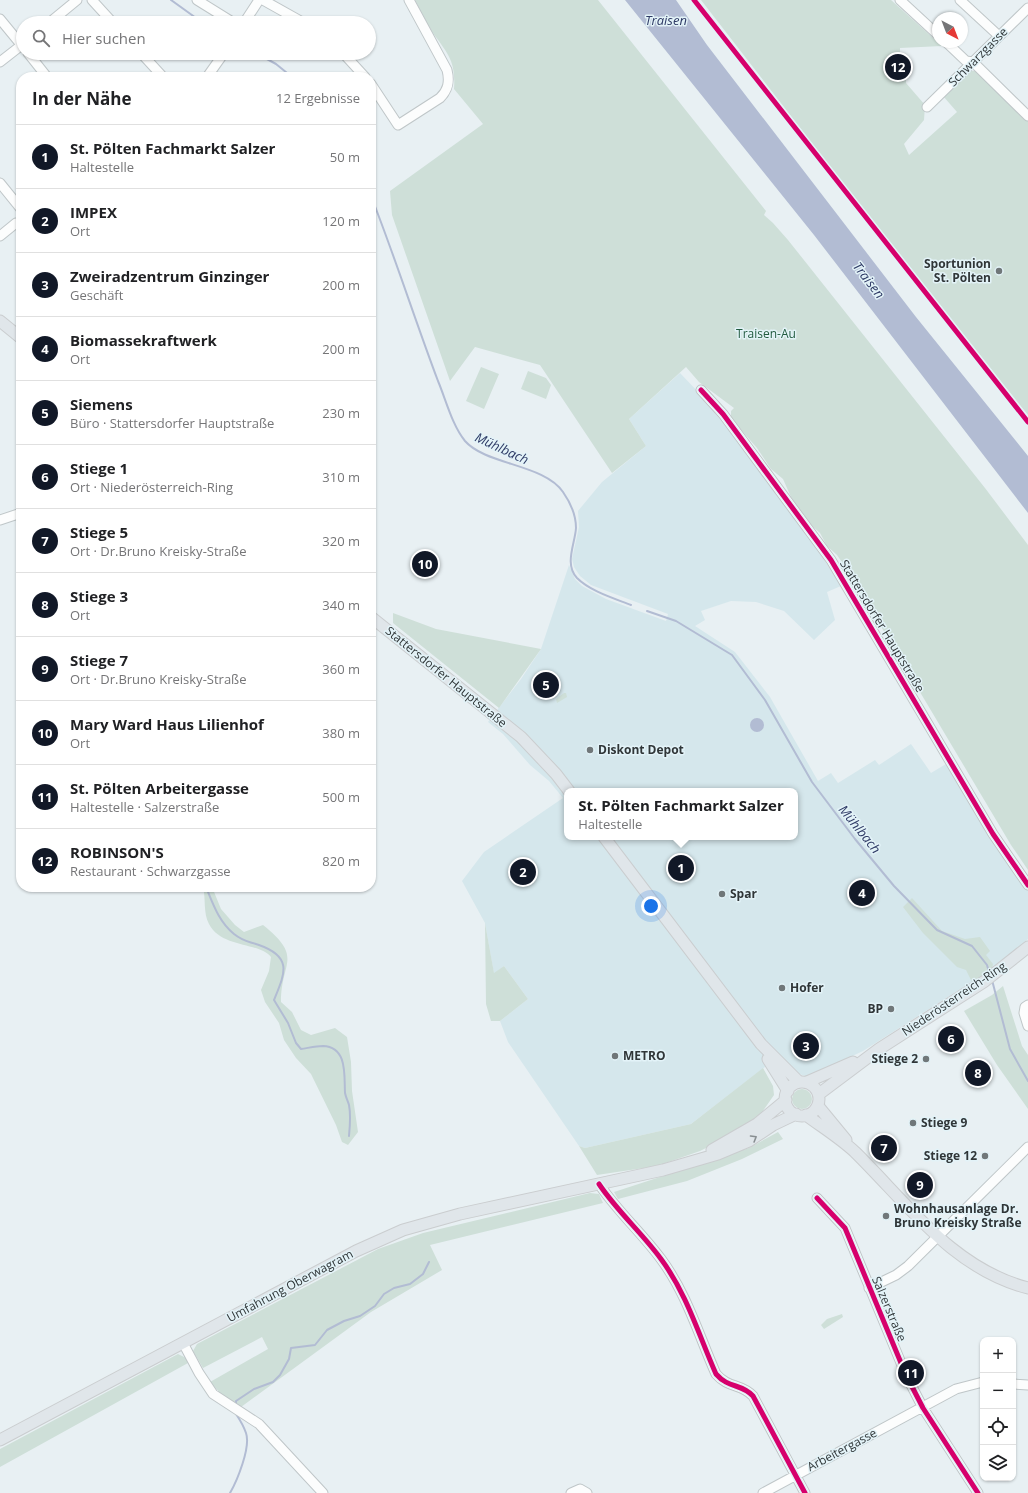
<!DOCTYPE html>
<html lang="de">
<meta charset="utf-8">
<style>
body{margin:0;font-family:"Open Sans",sans-serif;background:#f2f2f2;color:#202124}
.controls{position:absolute;right:12px;bottom:12px;display:grid;overflow:hidden;border-radius:8px;box-shadow:0 1px 3px #0004}
.controls button{width:36px;height:36px;display:grid;place-items:center;padding:0;border:0;border-bottom:1px solid #e0e0e0;background:#fff;color:#202124;font:20px sans-serif}
.compass{position:absolute;left:932px;top:12px;width:36px;height:36px;border-radius:50%;background:#fff;box-shadow:0 1px 3px #0004;rotate:138deg}
.you{position:absolute;left:651px;top:906px;width:14px;height:14px;margin:-10px;border:3px solid #fff;border-radius:50%;background:#1a73e8;box-shadow:0 0 0 6px #1a73e833}
.badge{display:grid;place-items:center;width:26px;height:26px;border-radius:50%;background:#111827;color:#fff;font-size:13px;font-weight:700}
.pin{position:absolute;translate:-50% -50%;border:2px solid #fff;box-shadow:0 1px 4px #0006}
.popup{position:absolute;left:564px;top:788px;width:234px;height:52px;box-sizing:border-box;display:grid;place-content:center;border-radius:8px;background:#fff;filter:drop-shadow(0 1px 3px #0005);font-size:13px;white-space:nowrap;color:#757577}
.popup b{font-size:15px;color:#202124}
.popup::after{content:'';position:absolute;left:50%;top:100%;margin-left:-8px;border:8px solid transparent;border-top-color:#fff}
.list{margin:0;padding:0;list-style:none}
h2{display:flex;justify-content:space-between;align-items:center;height:52px;margin:0;padding:0 16px;font-size:17px}
h2 small{font-size:13px;font-weight:400;color:#757577}
.list li{display:grid;grid-template-columns:26px 1fr auto;gap:12px;align-items:center;box-sizing:border-box;height:64px;padding:0 16px;border-top:1px solid #e0e0e0}
.list b{display:block;font-size:15px;white-space:nowrap}
.list p{margin:0;font-size:13px;white-space:nowrap;color:#757577}
.list em{font-size:13px;font-style:normal;color:#757577}
.icon{flex:none;width:22px;height:22px;fill:none;stroke:currentColor;stroke-width:2;stroke-linecap:round;stroke-linejoin:round}
.map{position:relative;flex:none;width:1028px;height:1493px;overflow:hidden}
.search{position:absolute;background:#fff;box-shadow:0 1px 3px #0004;left:16px;top:16px;width:360px;height:44px;display:flex;align-items:center;gap:10px;box-sizing:border-box;padding:0 14px;border-radius:22px;color:#757577;font-size:15px}
.panel{position:absolute;background:#fff;box-shadow:0 1px 3px #0004;left:16px;top:72px;width:360px;height:820px;border-radius:16px}
.map>svg:first-child{display:block}
.built{fill:#d5e7ec;fill-rule:evenodd}
.green{fill:#cedfd8}
.water{fill:#b2bcd3}
.lines{fill:none;stroke-linecap:round;stroke-linejoin:round}
.stream{stroke:#b2bcd3;stroke-width:2}
.minor-casing{stroke:#bfc6c8;stroke-width:11}
.major-casing{stroke:#cacdcf;stroke-width:13}
.minor{stroke:#fcfdfd;stroke-width:9}
.major{stroke:#e0e6ea;stroke-width:11}
.cycleway-casing{stroke:#e3f3f8;stroke-width:8}
.cycleway{stroke:#d6006c;stroke-width:5}
.oneway{stroke:#888e91}
.poi-dot{fill:#707779;stroke:#e3f3f8;stroke-width:1.5}
.labels{text-anchor:middle;stroke-width:3;stroke-linejoin:round;paint-order:stroke}
.street-label{font-size:12px;fill:#303638;stroke:#e3f3f8}
.poi-label{font-size:12px;font-weight:bold;fill:#303638;stroke:#e3f3f8;text-anchor:start}
.park-label{font-size:12px;fill:#215b3f;stroke:#e3f3f8}
.water-label{font-size:13px;font-style:italic;fill:#2e3a65;stroke:#e3f3f8}
</style>
<div class="map">
<svg width="1028" height="1493" viewBox="0 0 1028 1493">
<rect width="100%" height="100%" fill="#e8f0f3"/>
<!-- built -->
<path class="built" d="M680 373 701 395 766 477 823 558 841 586 827 592 835 620 814 640 784 611 756 602 731 601 701 611 705 620 695 626 735 652 770 697 818 781 831 773 838 783 875 760 879 765 911 744 931 773 946 764 1001 853 1028 889V939L992 969 863 1051 808 1077 793 1072 778 1057 691 1124 585 1148 579 1146 508 1042 500 1021 528 999 504 966 494 974 485 923 462 881 484 852 563 798 549 781 530 765 503 734 488 722 521 679 541 649 569 565 575 579 582 586 606 599 666 621 668 614 591 585 580 576 574 567 572 559 579 527 578 511 602 482 646 446 629 419ZM567 791H795V837H567Z"/>
<!-- green -->
<path class="green" d="M415 0H598L766 211 764 215 773 223 788 240 985 488 1028 545V870L1011 845 848 571 837 555 827 546 820 533 811 525 791 497 783 479 771 469 757 448 735 423 731 418V411L734 408 699 382 686 367 629 419 646 446 612 473 540 365 475 347 450 381 392 215 390 191 483 124 454 89C456 61 448 54 433 33 426 22 421 11 415 0Z
M701 0H891L942 46 900 48V60L903 61 904 78H906V83L925 105 924 120 904 144 909 155 957 112 943 96 969 71H977L1028 120V415L825 160Z
M481 367 499 374 484 409 466 401Z
M528 371 546 378 551 385 546 399 521 389Z
M393 613 436 629 541 649 499 708 393 623Z
M564 693H566L567 697 557 703 556 699Z
M203 887H212L221 909 235 925 244 932 263 925C304 958 281 961 281 1002L292 1012 301 1030 311 1035 335 1028 347 1037 351 1062 352 1091 358 1132 348 1145 342 1142 336 1125 311 1074 296 1058 284 1040 279 1023 265 1002 261 990 269 971 271 957C259 942 221 948 209 924 203 913 206 899 203 887Z
M912 898 942 931 965 939 980 937 990 951 986 955 993 964 992 970 973 984 966 970 957 967 923 933 903 907Z
M485 923 494 973 504 966 528 999 500 1021H491L486 1004Z
M1003 986 1022 1046 1028 1055V1109L997 1065 964 1011 992 995Z
M763 1068 773 1086 774 1095 758 1118 734 1134 700 1151 657 1166 597 1175 579 1146 585 1148 691 1124Z
M792 1099a10 10 0 1 1 20 0a10 10 0 1 1-20 0Z
M778 1132 783 1139 742 1159 687 1181 618 1199 614 1192 749 1148Z
M590 1193 599 1194 603 1203 430 1245 442 1270 371 1312 241 1407 223 1396 210 1382 268 1349 262 1337 203 1368 193 1351 197 1344 378 1249 423 1233Z
M842 1314 843 1317 824 1329 821 1325 827 1319Z
M178 1354 186 1358 188 1363 0 1467V1449Z"/>
<!-- water -->
<path class="water" d="M625 0H676L707 45 916 317 1028 456V513L814 235Z
M750 725a7 7 0 1 1 14 0a7 7 0 1 1-14 0Z"/>
<g class="lines">
<!-- stream -->
<path class="stream" d="M171 0 203 23
M256 53 276 64 292 77
M371 196C395 257 415 320 438 381 446 400 452 425 465 441 486 465 544 464 563 492 570 502 576 516 576 528 575 544 564 564 577 578 590 591 613 598 631 605
M647 611 676 621 732 655 765 700 812 782 855 839 894 886 937 930 972 946 987 965 989 972
M206 887C213 904 219 922 234 934 244 942 248 941 259 945 293 957 285 973 274 1000L288 1023 296 1043 301 1049C308 1048 316 1046 323 1046 348 1047 344 1076 345 1093 346 1098 348 1101 349 1105 351 1115 350 1126 349 1136
M992 980 1010 1049 1028 1081
M236 1406V1401L254 1389 273 1382 280 1375 289 1359 291 1348 315 1345 327 1330 344 1321 360 1316 375 1306 384 1294 394 1288 410 1284 423 1274 429 1262
M230 1493C237 1481 251 1447 246 1433 244 1427 240 1420 236 1414"/>
<defs>
<path id="minor" d="M92 0 113 23
M197 0 234 23
M263 0 304 23
M900 0 938 35
M960 0 999 36
M0 19 23 47
M49 23 77 0
M244 23 259 0
M946 42 966 61 973 62 1028 116
M28 53 47 77
M141 53 163 77
M343 53 365 77
M0 62 23 44
M207 77 224 53
M371 84 398 125 440 98C448 90 450 82 447 70L409 0
M927 107 1028 8
M0 183 21 209
M0 236 16 223
M701 390 723 414 831 560 993 834 1028 885
M0 520 21 513
M1028 1005 1025 1007 1024 1013 1028 1026
M599 1184C617 1211 642 1233 661 1259 687 1294 699 1336 716 1374 729 1389 741 1383 753 1396L805 1493
M817 1198 845 1228 906 1375 923 1408 978 1493
M869 1288 896 1275 908 1266 1028 1147
M183 1343 199 1373 213 1394 259 1424 323 1493
M1013 1384 1028 1385
M571 1493 580 1489 587 1493
M763 1493 956 1389 983 1382"/>
<path id="major" d="M0 321 21 338
M371 617 521 737 556 774 569 791
M604 837 761 1044 799 1082
M768 1059 788 1091
M807 1082 853 1062
M785 1099a17 17 0 1 1 34 0a17 17 0 1 1-34 0Z
M819 1094 879 1049 985 981 1028 947
M818 1106 846 1140
M806 1115C822 1127 840 1138 855 1152 907 1203 953 1269 1028 1288
M712 1150 757 1124 786 1100
M0 1440 356 1251 403 1230 460 1214 663 1170 718 1154 749 1141 773 1125 796 1114"/>
</defs>
<!-- minor casing -->
<use href="#minor" class="minor-casing"/>
<!-- major casing -->
<use href="#major" class="major-casing"/>
<!-- minor -->
<use href="#minor" class="minor"/>
<!-- major -->
<use href="#major" class="major"/>
<defs>
<path id="cycleway" d="M694 0 1028 422
M701 390 723 414 831 560 993 834 1028 885
M599 1184C617 1211 642 1233 661 1259 687 1294 699 1336 716 1374 729 1389 741 1383 753 1396L805 1493
M817 1198 845 1228 906 1375 923 1408 978 1493"/>
</defs>
<!-- cycleway casing -->
<use href="#cycleway" class="cycleway-casing"/>
<!-- cycleway -->
<use href="#cycleway" class="cycleway"/>
</g>
<!-- one-way arrows -->
<defs><path id="oneway-chevron" d="M-2-3.5L2.5 0L-2 3.5" fill="none" stroke-width="1.6" stroke-linecap="round" stroke-linejoin="round"/></defs>
<use class="oneway" href="#oneway-chevron" transform="translate(754 1138) rotate(-31)"/>
<!-- markers -->
<g class="poi-dot">
<circle cx="999" cy="271" r="4"/>
<circle cx="590" cy="750" r="4"/>
<circle cx="722" cy="894" r="4"/>
<circle cx="782" cy="988" r="4"/>
<circle cx="891" cy="1009" r="4"/>
<circle cx="615" cy="1056" r="4"/>
<circle cx="926" cy="1059" r="4"/>
<circle cx="913" cy="1123" r="4"/>
<circle cx="985" cy="1156" r="4"/>
<circle cx="886" cy="1216" r="4"/>
</g>
<g class="labels">
<!-- street labels -->
<g class="street-label">
<text transform="translate(978 57) rotate(-45)" y="4">Schwarzgasse</text>
<text transform="translate(882 626) rotate(59)" y="4">Stattersdorfer Hauptstraße</text>
<text transform="translate(446 677) rotate(39)" y="4">Stattersdorfer Hauptstraße</text>
<text transform="translate(954 999) rotate(-34)" y="4">Niederösterreich-Ring</text>
<text transform="translate(290 1286) rotate(-28)" y="4">Umfahrung Oberwagram</text>
<text transform="translate(889 1309) rotate(67)" y="4">Salzerstraße</text>
<text transform="translate(842 1450) rotate(-28)" y="4">Arbeitergasse</text>
</g>
<!-- poi labels -->
<g class="poi-label">
<text x="991" y="268" text-anchor="end">Sportunion<tspan x="991" dy="14">St. Pölten</tspan></text>
<text x="598" y="754">Diskont Depot</text>
<text x="730" y="898">Spar</text>
<text x="790" y="992">Hofer</text>
<text x="883" y="1013" text-anchor="end">BP</text>
<text x="623" y="1060">METRO</text>
<text x="918" y="1063" text-anchor="end">Stiege 2</text>
<text x="921" y="1127">Stiege 9</text>
<text x="977" y="1160" text-anchor="end">Stiege 12</text>
<text x="894" y="1213">Wohnhausanlage Dr.<tspan x="894" dy="14">Bruno Kreisky Straße</tspan></text>
</g>
<!-- park labels -->
<g class="park-label">
<text x="766" y="338">Traisen-Au</text>
</g>
<!-- water labels -->
<g class="water-label">
<text x="666" y="25">Traisen</text>
<text transform="translate(869 280) rotate(52)" y="5">Traisen</text>
<text transform="translate(502 448) rotate(25)" y="5">Mühlbach</text>
<text transform="translate(860 829) rotate(51)" y="5">Mühlbach</text>
</g>
</g>
</svg>
<div class="controls">
<button>+</button>
<button>−</button>
<button><svg class="icon" aria-label="locate" viewBox="0 0 24 24"><circle cx="12" cy="12" r="6"/><path d="M12 2v4M12 18v4M2 12h4M18 12h4"/></svg></button>
<button><svg class="icon" aria-label="layers" viewBox="0 0 24 24"><path d="M12 4l9 5-9 5-9-5zM3 14l9 5 9-5"/></svg></button>
</div>
<svg class="compass" viewBox="-18 -18 36 36"><path d="M0-13l5 13h-10z" fill="#e53935"/><path d="M0 13l5-13h-10z" fill="#757577"/></svg>
<div class="you"></div>
<div class="pin badge" style="left:681px;top:868px">1</div>
<div class="popup"><b>St. Pölten Fachmarkt Salzer</b>Haltestelle</div>
<div class="pin badge" style="left:523px;top:872px">2</div>
<div class="pin badge" style="left:806px;top:1046px">3</div>
<div class="pin badge" style="left:862px;top:893px">4</div>
<div class="pin badge" style="left:546px;top:685px">5</div>
<div class="pin badge" style="left:951px;top:1039px">6</div>
<div class="pin badge" style="left:884px;top:1148px">7</div>
<div class="pin badge" style="left:978px;top:1073px">8</div>
<div class="pin badge" style="left:920px;top:1185px">9</div>
<div class="pin badge" style="left:425px;top:564px">10</div>
<div class="pin badge" style="left:911px;top:1373px">11</div>
<div class="pin badge" style="left:898px;top:67px">12</div>
<div class="search"><svg class="icon" aria-label="search" viewBox="0 0 24 24"><circle cx="10" cy="10" r="6"/><path d="M15 15l6 6"/></svg>Hier suchen</div>
<section class="panel">
<h2>In der Nähe<small>12 Ergebnisse</small></h2>
<ul class="list">
<li><span class="badge">1</span><div><b>St. Pölten Fachmarkt Salzer</b><p>Haltestelle</p></div><em>50 m</em></li>
<li><span class="badge">2</span><div><b>IMPEX</b><p>Ort</p></div><em>120 m</em></li>
<li><span class="badge">3</span><div><b>Zweiradzentrum Ginzinger</b><p>Geschäft</p></div><em>200 m</em></li>
<li><span class="badge">4</span><div><b>Biomassekraftwerk</b><p>Ort</p></div><em>200 m</em></li>
<li><span class="badge">5</span><div><b>Siemens</b><p>Büro · Stattersdorfer Hauptstraße</p></div><em>230 m</em></li>
<li><span class="badge">6</span><div><b>Stiege 1</b><p>Ort · Niederösterreich-Ring</p></div><em>310 m</em></li>
<li><span class="badge">7</span><div><b>Stiege 5</b><p>Ort · Dr.Bruno Kreisky-Straße</p></div><em>320 m</em></li>
<li><span class="badge">8</span><div><b>Stiege 3</b><p>Ort</p></div><em>340 m</em></li>
<li><span class="badge">9</span><div><b>Stiege 7</b><p>Ort · Dr.Bruno Kreisky-Straße</p></div><em>360 m</em></li>
<li><span class="badge">10</span><div><b>Mary Ward Haus Lilienhof</b><p>Ort</p></div><em>380 m</em></li>
<li><span class="badge">11</span><div><b>St. Pölten Arbeitergasse</b><p>Haltestelle · Salzerstraße</p></div><em>500 m</em></li>
<li><span class="badge">12</span><div><b>ROBINSON'S</b><p>Restaurant · Schwarzgasse</p></div><em>820 m</em></li>
</ul>
</section>
</div>
